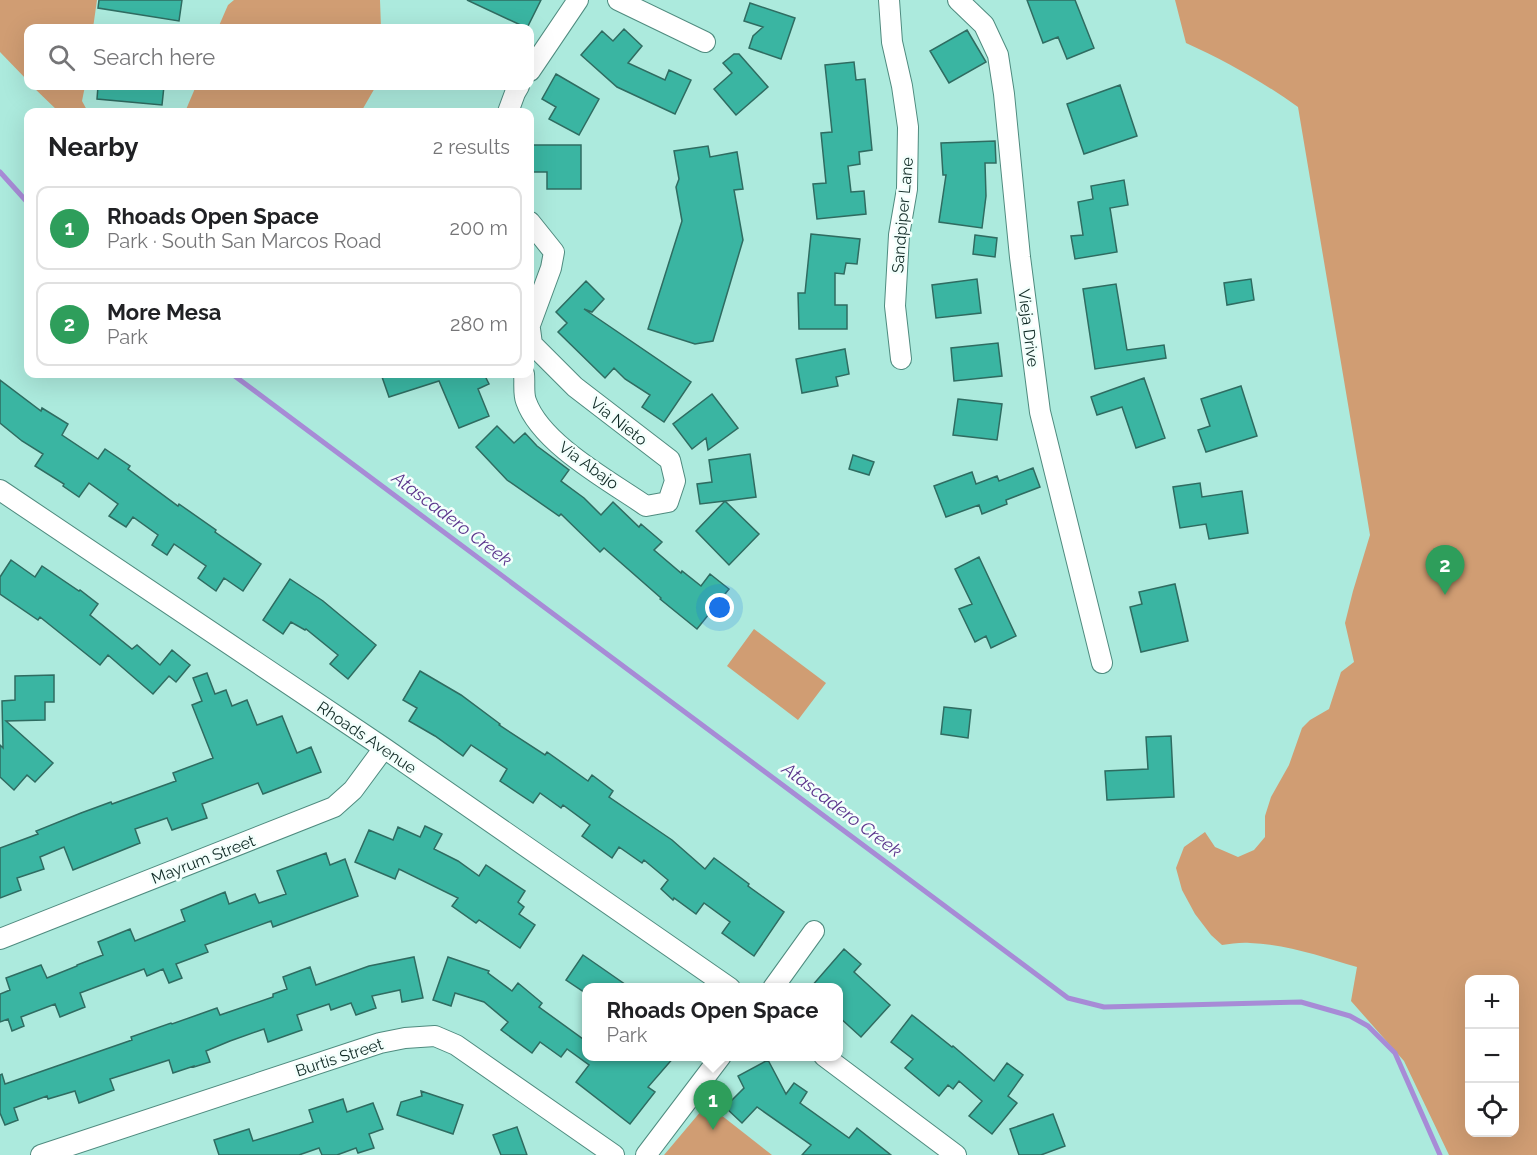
<!DOCTYPE html>
<meta charset="utf-8">
<style>
body{margin:0;font-family:Raleway,sans-serif;background:#f2f2f2;color:#202124}
.controls{position:absolute;right:18px;bottom:18px;display:grid;overflow:hidden;border-radius:12px;box-shadow:0 6px 24px #0002}
.controls button{width:54px;height:54px;display:grid;place-items:center;padding:0;border:0;border-bottom:2px solid #e0e0e0;background:#fff;color:#202124;font:30px sans-serif}
.you{position:absolute;left:720px;top:608px;width:21px;height:21px;margin:-15px;border:4px solid #fff;border-radius:50%;background:#1a73e8;box-shadow:0 0 0 9px #1a73e833}
.badge{display:grid;place-items:center;width:39px;height:39px;border-radius:50%;background:#c83d74;color:#fff;font-size:20px;font-weight:700}
.pin{position:absolute;translate:-50% -50px;filter:drop-shadow(0 2px 3px #0008)}
.pin::after{content:'';position:absolute;top:32px;width:21px;height:18px;background:inherit;clip-path:polygon(0 0,100% 0,50% 100%)}
.popup{position:absolute;left:582px;top:983px;width:261px;height:78px;box-sizing:border-box;display:grid;place-content:center;border-radius:12px;background:#fff;filter:drop-shadow(0 2px 4px #0005);font-size:20px;white-space:nowrap;color:#757577}
.popup b{font-size:22px;color:#202124}
.popup::after{content:'';position:absolute;left:50%;top:100%;margin-left:-12px;border:12px solid transparent;border-top-color:#fff}
.list{margin:0;padding:0;list-style:none}
h2{display:flex;justify-content:space-between;align-items:center;height:78px;margin:0;padding:0 24px;font-size:26px}
h2 small{font-size:20px;font-weight:400;color:#757577}
.list li{display:grid;grid-template-columns:39px 1fr auto;gap:18px;align-items:center;box-sizing:border-box;height:84px;margin:0 12px 12px;padding:0 12px;border:2px solid #e0e0e0;border-radius:12px}
.list b{display:block;font-size:22px;white-space:nowrap}
.list p{margin:0;font-size:20px;white-space:nowrap;color:#757577}
.list em{font-size:20px;font-style:normal;color:#757577}
.icon{flex:none;width:33px;height:33px;fill:none;stroke:currentColor;stroke-width:2;stroke-linecap:round;stroke-linejoin:round}
.map{position:relative;flex:none;width:1537px;height:1155px;overflow:hidden}
.search{position:absolute;background:#fff;box-shadow:0 6px 24px #0002;left:24px;top:24px;width:510px;height:66px;display:flex;align-items:center;gap:15px;box-sizing:border-box;padding:0 21px;border-radius:12px;color:#757577;font-size:22px}
.panel{position:absolute;background:#fff;box-shadow:0 6px 24px #0002;left:24px;top:108px;width:510px;height:270px;border-radius:12px}
.map>svg:first-child{display:block}
.green{fill:#d09d73;fill-rule:evenodd}
.lines{fill:none;stroke-linecap:round;stroke-linejoin:round}
.stream{stroke:#a78bd6;stroke-width:5}
.building{fill:#3ab5a2;stroke:#2f6c61;stroke-width:1.5}
.street-casing{stroke:#4f8b7f;stroke-width:22}
.street{stroke:#fff;stroke-width:20}
.labels{text-anchor:middle;stroke-width:5;stroke-linejoin:round;paint-order:stroke}
.street-label{font-size:16px;fill:#112b26;stroke:#f3fffc}
.water-label{font-size:18px;font-style:italic;fill:#5a348c;stroke:#f3fffc}
</style>
<div class="map">
<svg width="1537" height="1155" viewBox="0 0 1537 1155">
<rect width="100%" height="100%" fill="#aceadd"/>
<!-- green -->
<path class="green" d="M0 0H97L93 28H28V81L0 52Z
M234 0H380L381 28H218L228 5Z
M1175 0H1537V1155H1449L1404 1061 1351 1001 1357 967C1323 957 1286 944 1250 943 1241 942 1231 944 1222 945L1211 935 1195 914 1182 890 1176 868 1184 847 1205 832 1215 847 1238 857 1254 850 1265 837V816L1271 797 1289 765 1302 728 1310 720 1329 709 1341 672 1354 662 1345 623 1353 591 1370 535 1298 107C1263 82 1226 61 1186 43ZM1470 980H1514V1132H1470Z
M32 86H85L82 101 88 112H59Z
M196 86H376L361 112H185Z
M754 629 826 683 798 720 727 666Z
M707 1104 772 1155H664Z"/>
<g class="lines">
<!-- stream -->
<path class="stream" d="M0 172 28 203
M232 374 1068 998 1104 1007 1301 1002 1350 1016 1368 1026 1395 1053 1440 1155"/>
</g>
<!-- building -->
<path class="building" d="M99 0H182L179 21 98 8Z
M467 0H541L527 28Z
M1027 0H1075L1094 48 1067 59 1058 37 1043 43Z
M750 3 795 18 781 59 749 48 753 36 763 27 744 21Z
M624 29 642 46 628 63 665 80 669 70 691 80 675 114 617 87 581 55 602 31 613 41Z
M967 30 986 62 949 83 930 51Z
M734 54H739L768 87 736 115 714 89 732 73 723 63Z
M854 62 856 80 865 79 872 150 859 152 860 164 848 166 851 192 864 191 866 214 817 219 813 184 826 183 821 133 832 132 825 65Z
M556 74 599 99 579 135 549 119 556 107 542 99Z
M1120 85 1137 136 1084 154 1067 104Z
M98 86H164L162 105 97 99Z
M995 141 996 163H985L986 196 982 228 939 222 946 175H943L941 143Z
M533 145H581V189H547V172H533Z
M708 146 710 157 737 152 743 189 734 190 743 240 713 341 695 344 648 329 682 221 676 187 679 179 674 151Z
M1124 180 1128 205 1110 208 1117 252 1075 259 1071 236 1083 235 1078 202 1093 199 1091 186Z
M811 234 860 239 857 264 846 263 844 274 835 273V305H847V329H799L798 293H805Z
M975 235 997 238 995 257 973 254Z
M977 279 981 313 936 318 932 285Z
M1251 279 1254 300 1227 305 1224 283Z
M586 281 604 299 592 312 584 309 691 382 664 422 642 407 650 395 625 379 614 368 605 378 558 332 567 323 556 312Z
M1116 284 1127 350 1164 345 1166 358 1095 369 1083 289Z
M998 343 1002 376 954 381 951 348Z
M845 349 849 374 836 377 838 386 802 393 796 359Z
M381 374H484L489 384 478 389 489 416 459 428 439 381 389 397Z
M1144 378 1165 438 1136 448 1122 407 1097 415 1091 397Z
M0 380 41 411 42 408 68 424 62 435 98 459 105 449 130 466 128 469 178 506 179 504 216 530 215 532 261 564 243 591 224 578 216 591 198 578 206 566 174 544 167 555 152 545 158 535 133 517 126 527 109 516 118 504 89 483 79 497 63 486 64 484 35 466 43 454 22 441 0 423Z
M1241 386 1257 436 1206 452 1198 430 1210 426 1201 399Z
M712 394 738 428 708 450 706 438 692 449 673 424Z
M958 399 1002 404 997 440 953 435Z
M497 426 514 443 525 433 537 446 569 470 561 481 584 498 601 515 613 502 639 527 641 524 662 542 654 550 681 573 682 571 701 586 710 574 729 589 697 629 660 599 661 598 604 548 600 552 561 514 559 516 507 480 476 447Z
M750 454 756 497 725 501 759 534 729 565 696 531 725 501 700 504 697 484 712 482 709 460Z
M853 455 874 462 869 475 849 469Z
M1033 468 1040 487 1006 500 1007 504 982 514 979 505 946 517 934 486 972 472 976 484 997 476 999 481Z
M1200 483 1202 497 1242 491 1248 533 1209 539 1206 524 1180 528 1173 487Z
M979 557 1016 636 991 648 986 636 975 642 959 609 972 604 955 569Z
M11 560 35 577 42 566 79 591 80 590 98 604 90 615 132 649 137 645 160 665 172 650 190 665 176 682 169 676 153 694 108 655 100 665 40 617 38 620 0 594V577Z
M290 579 323 601 376 645 348 679 330 664 338 655 306 629 305 630 291 622 283 634 263 620Z
M1175 584 1188 641 1141 652 1130 607 1142 604 1139 592Z
M420 671 461 695 500 724 499 725 545 755 547 752 588 781 592 775 613 791 609 797 672 840 705 869 714 858 749 884 748 886 784 912 754 956 722 933 730 922 704 903 696 914 674 898 673 900 661 889 668 880 644 860 642 863 619 847 612 858 582 836 590 825 563 805 561 808 540 793 533 803 500 781 507 769 471 745 463 756 435 736 409 721 417 708 403 700Z
M207 673 215 694 226 690 232 706 247 700 257 725 282 716 297 753 311 747 321 772 263 794 258 783 202 804 207 818 172 830 167 818 135 829 140 843 73 870 64 847 40 857 44 869 17 878 21 890 0 898V848L38 834 36 831 81 813 111 802 112 804 176 781 173 773 213 758 192 705 202 701 193 678Z
M54 675V702H45V720L6 721 53 763 35 782 27 775 14 790 0 777V745L3 748 2 701 15 700V676Z
M944 707 971 710 968 738 941 734Z
M1171 736 1174 797 1107 800 1105 771 1148 769 1146 737Z
M425 826 442 834 434 849 458 861 479 876 486 865 525 891 518 902 524 907 519 914 535 925 520 948 479 920 476 923 452 906 458 898 399 869 395 879 355 862 369 830 393 840 398 827 420 837Z
M326 853 330 865 345 859 358 896 273 927 271 921 205 945 208 952 176 964 182 978 169 983 163 969 147 976 144 969 80 993 85 1007 60 1017 55 1004 21 1017 24 1026 12 1031 8 1019 0 1022V994L10 990 6 978 41 965 47 978 77 966V965L103 955 98 942 130 929 135 941 185 921 181 910 225 892 229 904 255 894 259 903 286 894 277 871Z
M844 949 861 964 854 972 890 1005 861 1037 839 1017V987H811Z
M583 955 629 987H587V994L566 980Z
M414 957 423 998 402 1002 400 990 372 996 376 1008 356 1015 351 1003 331 1010 329 1004 297 1015 302 1030 268 1042 264 1029 230 1041 206 1051 210 1062 194 1067V1066L173 1073 169 1060 110 1079 114 1090 79 1103 75 1091 48 1099 47 1096 14 1108 18 1120 5 1125 0 1113V1075L2 1074 5 1084 132 1040 131 1037 171 1023 172 1024 217 1008 220 1015 273 997V994L287 989 283 977 310 967 316 985 369 966Z
M448 957 489 971 488 973 512 991 518 983 542 1003 539 1007 587 1042V1056H675L648 1087 655 1092 630 1124 576 1082 589 1065 567 1049 561 1057 540 1042 532 1053 501 1030 508 1022 484 1002 455 993 451 1006 433 1000Z
M912 1015 952 1047 953 1046 994 1081 1007 1063 1023 1075 1008 1096 1017 1103 992 1134 969 1116 982 1101 959 1081 953 1089 948 1085 939 1096 905 1068 913 1059 891 1042Z
M768 1060 786 1094 794 1083 807 1092 800 1103 849 1138 857 1128 891 1155H802L811 1145 757 1107 742 1123 725 1107 744 1088 738 1076Z
M421 1091 463 1105 453 1134 397 1115 401 1102 422 1096Z
M343 1099 347 1112 373 1103 383 1129 369 1134 374 1148 358 1153 356 1148 337 1155H322L319 1148 299 1155H219L214 1140 249 1129 253 1141 279 1133 313 1122 309 1110Z
M1053 1114 1065 1146 1041 1155H1019L1010 1129Z
M517 1127 527 1155H501L493 1135Z"/>
<g class="lines">
<defs>
<path id="street" d="M618 0 705 42
M889 0 892 42 902 86 908 127 907 189 899 235 895 306 901 359
M958 0 984 25 998 55 1004 94 1020 257 1040 412 1102 663
M530 71 578 0
M508 112 515 93 519 86
M530 222 554 252 551 268 530 325
M524 374C525 382 523 393 526 401 541 444 610 481 646 506L668 502 675 481 670 460 575 387 532 344 530 329
M0 490 384 748 730 988
M0 939 334 807 353 790 384 748
M773 988 814 931
M824 1056 956 1155
M41 1155 380 1043 405 1038 435 1036 456 1045 614 1155
M646 1155 721 1056"/>
</defs>
<!-- street casing -->
<use href="#street" class="street-casing"/>
<!-- street -->
<use href="#street" class="street"/>
</g>
<g class="labels">
<!-- street labels -->
<g class="street-label">
<text transform="translate(902 215) rotate(-85)" y="6">Sandpiper Lane</text>
<text transform="translate(1029 328) rotate(83)" y="6">Vieja Drive</text>
<text transform="translate(619 421) rotate(38)" y="6">Via Nieto</text>
<text transform="translate(589 465) rotate(36)" y="6">Via Abajo</text>
<text transform="translate(367 737) rotate(34)" y="6">Rhoads Avenue</text>
<text transform="translate(203 859) rotate(-21)" y="6">Mayrum Street</text>
<text transform="translate(339 1057) rotate(-18)" y="6">Burtis Street</text>
</g>
<!-- water labels -->
<g class="water-label">
<text transform="translate(452 519) rotate(37)" y="6">Atascadero Creek</text>
<text transform="translate(842 810) rotate(37)" y="6">Atascadero Creek</text>
</g>
</g>
</svg>
<div class="controls">
<button>+</button>
<button>−</button>
<button><svg class="icon" aria-label="locate" viewBox="0 0 24 24"><circle cx="12" cy="12" r="6"/><path d="M12 2v4M12 18v4M2 12h4M18 12h4"/></svg></button>
</div>
<div class="you"></div>
<div class="pin badge" style="left:713px;top:1130px;background:#2e9e5b">1</div>
<div class="popup"><b>Rhoads Open Space</b>Park</div>
<div class="pin badge" style="left:1445px;top:595px;background:#2e9e5b">2</div>
<div class="search"><svg class="icon" aria-label="search" viewBox="0 0 24 24"><circle cx="10" cy="10" r="6"/><path d="M15 15l6 6"/></svg>Search here</div>
<section class="panel">
<h2>Nearby<small>2 results</small></h2>
<ul class="list">
<li><span class="badge" style="background:#2e9e5b">1</span><div><b>Rhoads Open Space</b><p>Park · South San Marcos Road</p></div><em>200 m</em></li>
<li><span class="badge" style="background:#2e9e5b">2</span><div><b>More Mesa</b><p>Park</p></div><em>280 m</em></li>
</ul>
</section>
</div>
